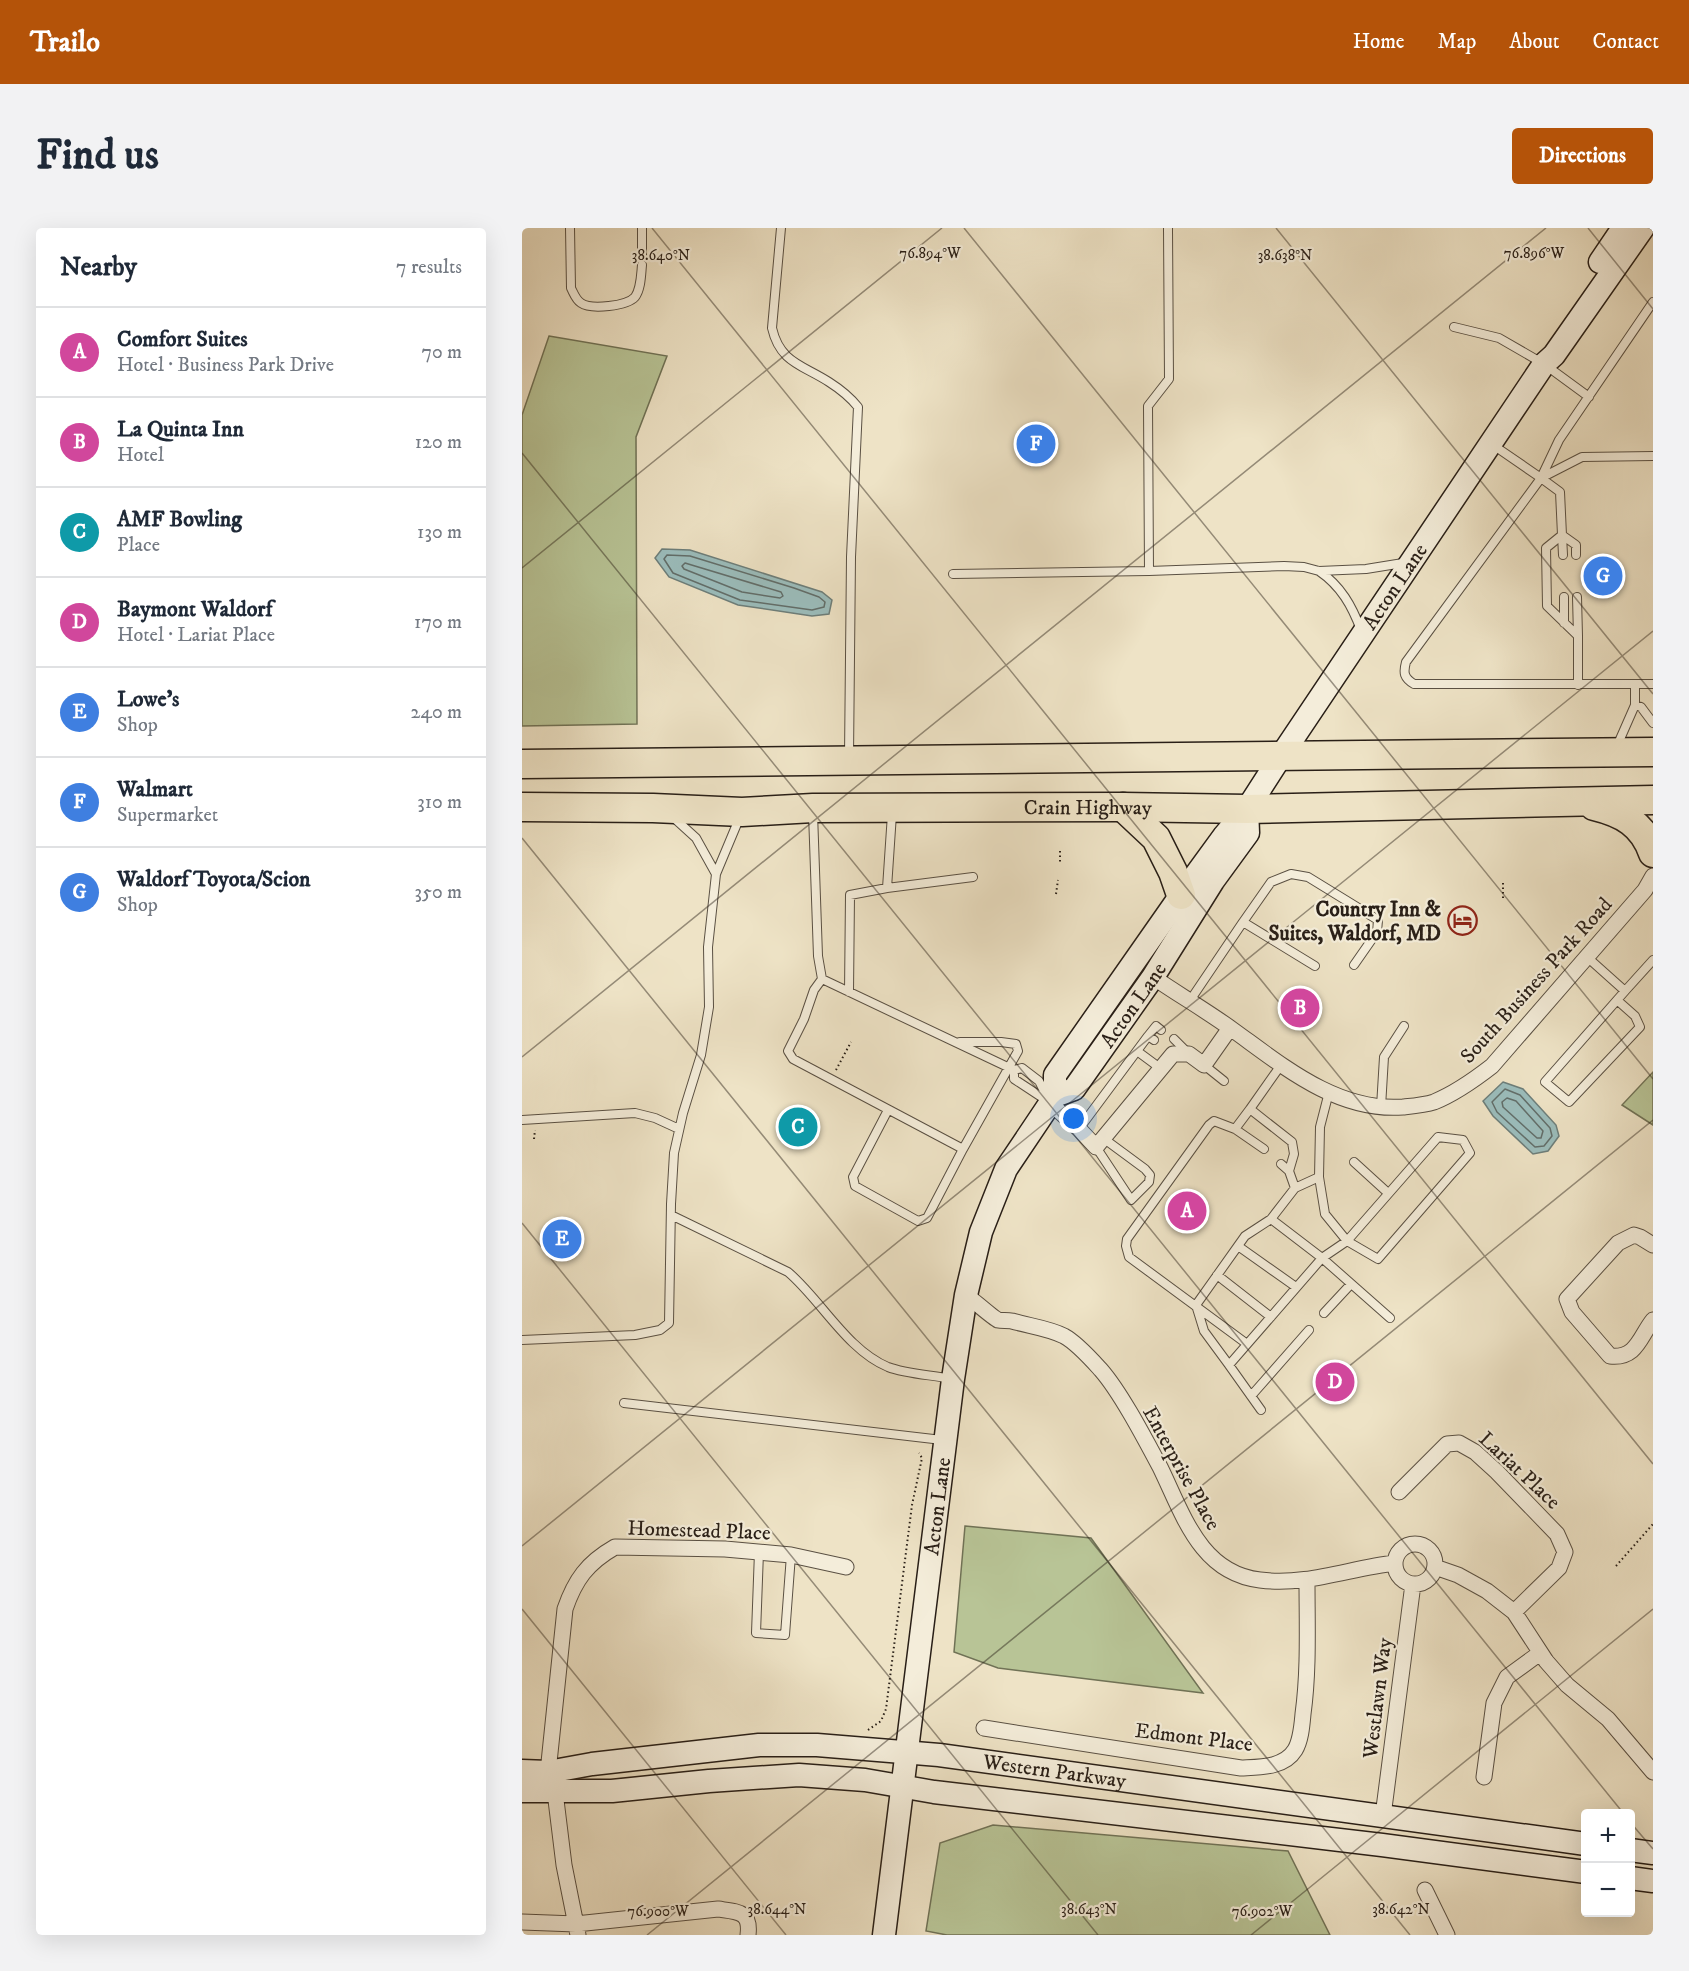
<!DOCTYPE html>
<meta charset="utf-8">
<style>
body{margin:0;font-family:"IM FELL DW Pica",serif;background:#f2f2f3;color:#1f2937}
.controls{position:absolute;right:18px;bottom:18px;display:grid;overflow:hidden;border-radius:6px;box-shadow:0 6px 24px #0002}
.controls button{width:54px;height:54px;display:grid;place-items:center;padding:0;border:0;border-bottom:2px solid #e0e1e3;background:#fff;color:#1f2937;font:30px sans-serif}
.you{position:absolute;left:552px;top:891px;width:21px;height:21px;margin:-15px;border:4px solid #fff;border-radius:50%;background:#1a73e8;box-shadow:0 0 0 9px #1a73e833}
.badge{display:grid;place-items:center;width:39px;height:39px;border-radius:50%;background:#b45309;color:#fff;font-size:20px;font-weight:700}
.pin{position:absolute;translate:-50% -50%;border:3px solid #fff;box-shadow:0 2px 6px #0006}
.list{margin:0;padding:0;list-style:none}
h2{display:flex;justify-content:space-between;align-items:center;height:78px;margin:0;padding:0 24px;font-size:26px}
h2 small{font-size:20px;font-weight:400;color:#747a83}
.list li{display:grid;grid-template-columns:39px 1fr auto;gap:18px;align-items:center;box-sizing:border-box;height:90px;padding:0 24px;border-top:2px solid #e0e1e3}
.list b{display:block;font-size:22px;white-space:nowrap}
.list p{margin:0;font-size:20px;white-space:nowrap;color:#747a83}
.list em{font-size:20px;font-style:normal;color:#747a83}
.map{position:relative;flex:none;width:1131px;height:1707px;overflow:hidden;border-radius:6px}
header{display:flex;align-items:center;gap:36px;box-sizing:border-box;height:84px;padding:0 30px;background:#b45309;color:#fff}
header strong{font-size:28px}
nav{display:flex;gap:33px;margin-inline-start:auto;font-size:21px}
.intro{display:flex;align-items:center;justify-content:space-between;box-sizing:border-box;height:144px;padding:0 36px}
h1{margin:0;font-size:42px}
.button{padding:15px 27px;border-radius:6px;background:#b45309;color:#fff;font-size:21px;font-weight:700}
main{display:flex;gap:36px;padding:0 36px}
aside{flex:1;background:#fff;border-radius:6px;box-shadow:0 6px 24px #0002}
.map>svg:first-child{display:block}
.green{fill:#b8c496;stroke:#707256;stroke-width:1.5}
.water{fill:#9bbdbc;stroke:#6d7e7a;stroke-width:1.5}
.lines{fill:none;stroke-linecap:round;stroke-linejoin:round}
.shore{stroke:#626e6a;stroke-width:1.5}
.lane-casing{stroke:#5a5043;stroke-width:10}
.street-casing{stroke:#5a5043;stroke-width:17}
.secondary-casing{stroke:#291f17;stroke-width:25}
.highway-casing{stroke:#291f17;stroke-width:31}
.path{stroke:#291f17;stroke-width:2;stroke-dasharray:1.5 3;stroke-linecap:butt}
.lane{stroke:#f4edda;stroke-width:8}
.street{stroke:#f4edda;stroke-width:15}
.secondary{stroke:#f4edda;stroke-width:22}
.highway{stroke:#eee3c6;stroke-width:28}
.ticks{fill:none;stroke:#291f17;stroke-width:1.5;stroke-opacity:0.45}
.labels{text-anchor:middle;stroke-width:4.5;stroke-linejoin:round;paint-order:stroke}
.street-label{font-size:21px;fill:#291f17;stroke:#f4edda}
.poi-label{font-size:21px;font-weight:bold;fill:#291f17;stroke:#f4edda;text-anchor:end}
.ticks-label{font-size:15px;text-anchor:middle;fill:#291f17;stroke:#f4edda;stroke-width:4.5;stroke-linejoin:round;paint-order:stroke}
</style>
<header>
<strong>Trailo</strong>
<nav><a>Home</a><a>Map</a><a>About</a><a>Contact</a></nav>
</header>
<div class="intro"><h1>Find us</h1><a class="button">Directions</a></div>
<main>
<aside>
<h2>Nearby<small>7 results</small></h2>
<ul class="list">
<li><span class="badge" style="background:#d1479c">A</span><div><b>Comfort Suites</b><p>Hotel · Business Park Drive</p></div><em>70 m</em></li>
<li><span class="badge" style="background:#d1479c">B</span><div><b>La Quinta Inn</b><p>Hotel</p></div><em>120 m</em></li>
<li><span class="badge" style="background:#0f9aa8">C</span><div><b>AMF Bowling</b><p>Place</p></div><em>130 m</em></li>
<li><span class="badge" style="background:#d1479c">D</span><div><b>Baymont Waldorf</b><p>Hotel · Lariat Place</p></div><em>170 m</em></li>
<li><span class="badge" style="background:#3f7fe0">E</span><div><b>Lowe's</b><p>Shop</p></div><em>240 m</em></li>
<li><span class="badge" style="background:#3f7fe0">F</span><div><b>Walmart</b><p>Supermarket</p></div><em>310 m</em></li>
<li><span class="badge" style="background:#3f7fe0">G</span><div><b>Waldorf Toyota/Scion</b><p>Shop</p></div><em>350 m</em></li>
</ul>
</aside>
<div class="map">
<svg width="1131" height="1707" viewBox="0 0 1131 1707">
<rect width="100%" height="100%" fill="#eee3c6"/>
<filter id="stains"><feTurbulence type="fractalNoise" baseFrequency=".00333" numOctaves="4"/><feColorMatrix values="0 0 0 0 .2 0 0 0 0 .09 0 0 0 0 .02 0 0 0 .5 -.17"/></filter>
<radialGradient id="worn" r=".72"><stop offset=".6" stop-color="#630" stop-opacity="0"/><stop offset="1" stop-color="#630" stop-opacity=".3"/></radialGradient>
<!-- green -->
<path class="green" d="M27 108 145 128 114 209 115 496 0 498V187Z
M1131 844V897L1100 877Z
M443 1298 569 1310 681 1465 476 1440 432 1424Z
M471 1597 766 1623 808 1707H425L404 1703 418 1615Z"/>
<!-- water -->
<path class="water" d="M140 321 168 322 300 364 310 372 307 386 290 388 216 377 147 349 133 330Z
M981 854 1001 861 1034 897 1037 908 1026 923 1011 926 971 888 961 873Z"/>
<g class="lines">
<!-- shore -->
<path class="shore" d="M145 327 168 328 272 360 297 369 303 374 302 379 290 382 218 372 151 345 142 331Z
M163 335 259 364 261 368 258 370 220 364 162 341 160 338Z
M983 861 998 867 1028 900 1030 908 1022 918 1013 919 975 884 970 874Z
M985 870 994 873 1021 903 1019 910H1015L981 879 980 874Z"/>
<defs>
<path id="lane" d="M48 0 49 60C52 66 54 72 59 75 69 82 105 78 113 69 119 61 119 47 120 37
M120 0V29
M259 0 250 100C258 135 281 137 307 154 318 161 328 169 336 179L329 329 327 528
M1131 74 1037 212 1019 250 884 434C881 445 882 450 892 456H1131
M932 99 977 110 1022 136 1067 169
M971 217 1019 250
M1040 307 1054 317V327
M1040 307 1041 327
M627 343 626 178 647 151 646 0
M797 343C819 358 830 378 839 402
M431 346 627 343 762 338 782 339 797 343 844 341 881 335
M1042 369V395
M1055 369 1056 408
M1056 457V408L1025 378 1024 320 1040 307 1038 264 1019 250 1060 229 1131 228
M1113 457V477
M1095 518 1113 477 1119 479 1131 495
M291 585 296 728 300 751 492 842 500 840 517 853 526 871
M152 590 174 610 194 646
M365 660 451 649
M1065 729 1103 763 1023 854 1047 874 1118 799 1113 788 1095 772
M793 738 721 694 749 654 769 646 786 649 856 692 855 704 832 737
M300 751 292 762 282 791 266 823 271 831 441 921 405 990 396 993 333 958 331 949 366 882
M1103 763 1131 732
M327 764 328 667 365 660 370 586
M667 774 721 694
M626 808 634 798 639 802
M652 811 666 825
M438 814H479L494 816 496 823 441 921
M615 823 638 840
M682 837 702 853
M759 837 728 881 770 914 772 926 767 943 773 960
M492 842V851L527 874
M859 879 862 829 882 798
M728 881 713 901 742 921
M0 892 113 885 133 890 157 901
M557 901 626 808 632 812
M713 901 692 893 687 897 605 1011 604 1018 607 1029 725 1116
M574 919 609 972 627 954 628 947 623 941 581 910
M832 934 866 965
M759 936 767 943
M797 949 803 986 825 1013 916 909 941 912 948 925 856 1031 825 1013 800 1030 707 1137 682 1103 674 1077 723 1008 749 991 773 960 797 949 798 899 807 864
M149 987 266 1044C299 1072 325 1122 366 1139 384 1146 411 1147 430 1151
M749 991 800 1030 868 1090
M716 1018 774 1059
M695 1047 749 1089
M802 1085 829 1056
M0 1112 113 1107 138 1102 147 1095 149 976 152 925 161 885 179 827 187 779 186 719 194 646 217 591
M707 1137 739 1182
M729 1168 787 1102
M102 1175 420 1212
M237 1324 234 1405 263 1407 269 1327"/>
<path id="street" d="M631 749C657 767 685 783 711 802 761 838 815 884 881 879 891 878 903 877 912 874 934 865 952 852 970 838L1123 662 1131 648
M528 875 557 901 574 919 651 826H667L682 837 708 800
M1131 1017 1118 1009 1112 1007 1096 1015 1045 1071 1050 1084 1088 1128C1115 1131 1118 1108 1131 1092
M444 1067C450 1071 471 1090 476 1092 480 1093 485 1092 490 1093 507 1098 526 1100 542 1108 555 1115 569 1131 579 1142 599 1165 623 1211 638 1239 661 1286 678 1345 738 1352 785 1358 828 1340 873 1335
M877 1264 925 1216 937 1215 953 1224 975 1244 1035 1306 1043 1324 1037 1340 992 1384
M873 1336a20 20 0 1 1 40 0a20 20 0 1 1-40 0Z
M913 1339 936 1347 965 1363 992 1384 1024 1433 1045 1457 1086 1491 1131 1544
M462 1500 719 1540C737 1539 762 1540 773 1522 779 1512 780 1497 781 1486 787 1442 785 1397 785 1352
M26 1544 43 1381C53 1352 65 1335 93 1319L203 1321 269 1327 324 1339
M962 1549 972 1475 985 1449 1018 1425
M33 1564 42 1637 56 1707
M861 1588 891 1356
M903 1662 925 1707
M0 1694 54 1696 196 1681C216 1684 229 1683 226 1707"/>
<g id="secondary">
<path d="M1078 34 1101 0"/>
<path id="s1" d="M533 868 552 861 631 749 691 653 726 605 725 581"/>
<path id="s2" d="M0 1543 26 1544 70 1536 237 1517H295L417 1527 1064 1616"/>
<path d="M0 1563H90L187 1553 277 1547 343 1552 412 1564 860 1617 1064 1644"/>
<path d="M1108 1622 1131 1625"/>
<path d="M1108 1650 1131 1653"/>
<path id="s3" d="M362 1707 431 1151 444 1067 459 1004 484 941 533 868V847L659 667 702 608 725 581 759 528 1022 136 1032 127 1121 0"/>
</g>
<g id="highway">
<path d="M0 536 1131 524"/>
<path d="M1072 578C1101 585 1121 596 1131 625"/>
<path id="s4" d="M0 579 131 580 220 584 291 580 601 579 725 581 1131 572"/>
<path d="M601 579 634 610 651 644 659 667"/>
</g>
</defs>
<!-- lane casing -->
<use href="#lane" class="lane-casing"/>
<!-- street casing -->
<use href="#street" class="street-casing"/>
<!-- secondary casing -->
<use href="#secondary" class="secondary-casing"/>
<!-- highway casing -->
<use href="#highway" class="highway-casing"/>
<!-- path -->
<path class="path" d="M538 623V635
M981 655V672
M534 666 536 652
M314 842 329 814
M12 911 13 902
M1094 1338 1131 1296
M346 1502 359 1493 364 1481 390 1277 400 1230 397 1225"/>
<!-- lane -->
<use href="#lane" class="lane"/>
<!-- street -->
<use href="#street" class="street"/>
<!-- secondary -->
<use href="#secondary" class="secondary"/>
<!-- highway -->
<use href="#highway" class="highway"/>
</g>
<!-- ticks -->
<path class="ticks" d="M130 0 1131 1236M442 0 1131 851M754 0 1131 466M1066 0 1131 81M0 225 1102 1586M0 340 420 0M0 610 888 1707M0 829 1024 0M0 995 576 1707M0 1318 1131 403M0 1381 264 1707M1108 1594 1131 1621M125 1707 1131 892M729 1707 1131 1381"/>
<!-- icons -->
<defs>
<symbol id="hotel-ring" viewBox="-11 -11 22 22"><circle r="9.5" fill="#f4edda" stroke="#8f2418" stroke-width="1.5"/><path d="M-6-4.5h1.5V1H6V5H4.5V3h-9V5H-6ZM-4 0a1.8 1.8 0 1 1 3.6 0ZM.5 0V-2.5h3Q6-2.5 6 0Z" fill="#8f2418"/></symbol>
</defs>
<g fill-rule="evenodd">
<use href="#hotel-ring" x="924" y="676" width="33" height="33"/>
</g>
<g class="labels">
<!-- street labels -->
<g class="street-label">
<text dy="7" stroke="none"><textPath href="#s3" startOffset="1482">Acton Lane</textPath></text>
<text dy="7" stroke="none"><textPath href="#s4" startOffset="566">Crain Highway</textPath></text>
<text transform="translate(1014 752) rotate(-48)" y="7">South Business Park Road</text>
<text dy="7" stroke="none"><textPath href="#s1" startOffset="123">Acton Lane</textPath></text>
<text transform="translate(660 1240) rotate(61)" y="7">Enterprise Place</text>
<text transform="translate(998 1242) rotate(43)" y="7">Lariat Place</text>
<text dy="7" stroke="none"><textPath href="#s3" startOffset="432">Acton Lane</textPath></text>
<text transform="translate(177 1302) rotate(2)" y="7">Homestead Place</text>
<text transform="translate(855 1470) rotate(-83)" y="7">Westlawn Way</text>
<text transform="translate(672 1509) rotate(7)" y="7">Edmont Place</text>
<text dy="7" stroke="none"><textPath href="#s2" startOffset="536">Western Parkway</textPath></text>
</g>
<!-- poi labels -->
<g class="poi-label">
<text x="919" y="688">Country Inn &amp;<tspan x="919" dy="24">Suites, Waldorf, MD</tspan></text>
</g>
</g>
<g class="ticks-label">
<text x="408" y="30">76.894°W</text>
<text x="1012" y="30">76.896°W</text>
<text x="139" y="32">38.640°N</text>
<text x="763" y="32">38.638°N</text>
<text x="255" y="1686">38.644°N</text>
<text x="567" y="1686">38.643°N</text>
<text x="879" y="1686">38.642°N</text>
<text x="136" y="1688">76.900°W</text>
<text x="740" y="1688">76.902°W</text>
</g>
<rect width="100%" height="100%" filter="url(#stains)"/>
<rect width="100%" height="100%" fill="url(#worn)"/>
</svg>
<div class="controls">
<button>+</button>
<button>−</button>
</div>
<div class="you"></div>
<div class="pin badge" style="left:665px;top:983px;background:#d1479c">A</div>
<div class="pin badge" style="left:778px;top:780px;background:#d1479c">B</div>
<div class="pin badge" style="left:276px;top:899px;background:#0f9aa8">C</div>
<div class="pin badge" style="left:813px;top:1154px;background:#d1479c">D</div>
<div class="pin badge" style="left:40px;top:1011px;background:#3f7fe0">E</div>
<div class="pin badge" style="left:514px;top:216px;background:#3f7fe0">F</div>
<div class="pin badge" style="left:1081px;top:348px;background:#3f7fe0">G</div>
</div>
</main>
